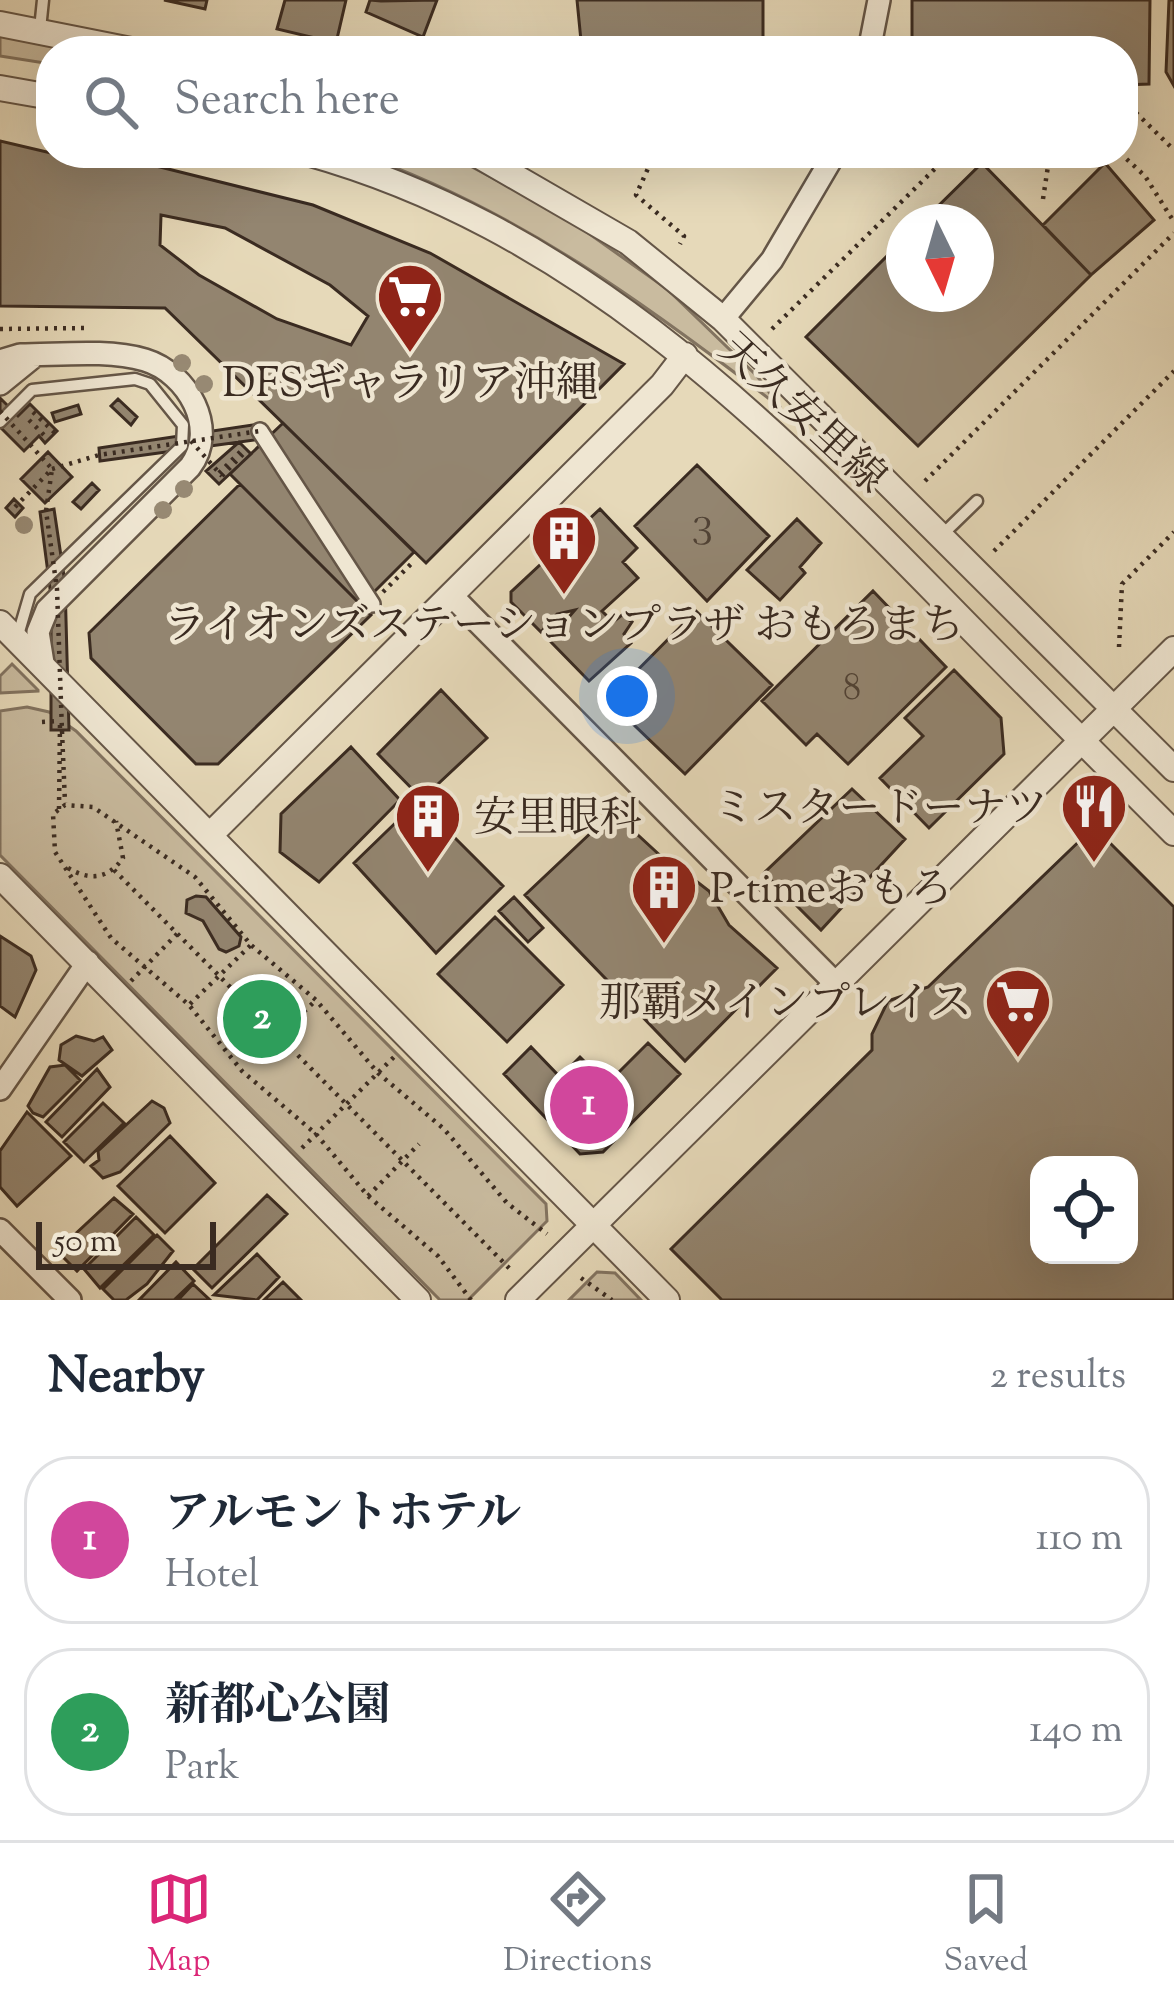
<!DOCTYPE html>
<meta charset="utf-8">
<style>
body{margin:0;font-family:"Sorts Mill Goudy","Noto Serif JP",serif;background:#f6f6f7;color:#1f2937}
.controls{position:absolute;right:36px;bottom:36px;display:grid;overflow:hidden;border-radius:24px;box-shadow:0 12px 48px #0002}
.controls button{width:108px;height:108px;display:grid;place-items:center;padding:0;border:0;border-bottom:3px solid #e0e1e3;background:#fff;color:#1f2937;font:60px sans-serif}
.compass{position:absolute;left:886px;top:204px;width:108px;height:108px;border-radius:50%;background:#fff;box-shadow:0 12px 48px #0002;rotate:175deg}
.scale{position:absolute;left:36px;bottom:30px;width:180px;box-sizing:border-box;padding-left:12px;border:6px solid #3a2b21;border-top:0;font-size:33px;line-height:42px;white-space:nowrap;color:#3a2b21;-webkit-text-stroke:9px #efe6d2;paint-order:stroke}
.you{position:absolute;left:627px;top:696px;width:42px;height:42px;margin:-30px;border:9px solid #fff;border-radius:50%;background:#1a73e8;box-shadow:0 0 0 18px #1a73e833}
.badge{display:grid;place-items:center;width:78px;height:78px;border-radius:50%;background:#db2777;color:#fff;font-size:39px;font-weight:700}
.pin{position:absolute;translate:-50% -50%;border:6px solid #fff;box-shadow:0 3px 12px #0006}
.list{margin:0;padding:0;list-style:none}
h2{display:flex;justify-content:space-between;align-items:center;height:156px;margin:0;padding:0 48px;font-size:51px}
h2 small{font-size:39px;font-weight:400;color:#747a83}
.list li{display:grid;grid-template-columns:78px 1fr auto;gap:36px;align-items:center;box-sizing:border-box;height:168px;margin:0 24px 24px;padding:0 24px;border:3px solid #e0e1e3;border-radius:48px}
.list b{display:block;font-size:45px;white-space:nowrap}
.list p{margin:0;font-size:39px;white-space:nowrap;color:#747a83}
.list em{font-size:39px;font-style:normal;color:#747a83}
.icon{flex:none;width:66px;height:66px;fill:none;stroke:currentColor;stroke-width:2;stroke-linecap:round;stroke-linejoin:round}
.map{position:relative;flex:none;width:1174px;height:1300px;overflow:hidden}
.search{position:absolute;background:#fff;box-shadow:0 12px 48px #0002;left:36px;right:36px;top:36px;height:132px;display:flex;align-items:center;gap:30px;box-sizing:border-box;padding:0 42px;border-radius:48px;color:#747a83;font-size:45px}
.sheet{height:540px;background:#fff}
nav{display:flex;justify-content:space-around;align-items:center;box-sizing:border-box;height:168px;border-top:3px solid #e0e1e3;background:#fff;font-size:33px;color:#747a83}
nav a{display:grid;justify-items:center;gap:6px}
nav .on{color:#db2777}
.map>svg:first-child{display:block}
.green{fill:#c9bb9f;stroke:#827360;stroke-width:3}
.building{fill:#938570;stroke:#3a2b21;stroke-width:3;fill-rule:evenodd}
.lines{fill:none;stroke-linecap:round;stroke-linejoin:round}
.service-casing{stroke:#655647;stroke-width:15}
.pedestrian-casing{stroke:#655647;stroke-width:20}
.minor-casing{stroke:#655647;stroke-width:26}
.tertiary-casing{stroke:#655647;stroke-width:28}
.path{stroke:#3a2b21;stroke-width:4.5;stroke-dasharray:3 6;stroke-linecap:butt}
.service{stroke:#efe6d2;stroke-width:10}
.pedestrian{stroke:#efe6d2;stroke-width:15}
.minor{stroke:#efe6d2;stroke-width:21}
.tertiary{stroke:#efe6d2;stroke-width:24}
.path-bridge{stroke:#3a2b21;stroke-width:4.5;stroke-dasharray:3 6;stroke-linecap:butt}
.tree{fill:#978973}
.labels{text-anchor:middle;stroke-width:9;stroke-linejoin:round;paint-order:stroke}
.number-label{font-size:36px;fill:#504235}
.poi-label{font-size:42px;fill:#3a2b21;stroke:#efe6d2}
.street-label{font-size:42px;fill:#3a2b21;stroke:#efe6d2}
</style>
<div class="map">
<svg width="1174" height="1300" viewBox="0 0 1174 1300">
<rect width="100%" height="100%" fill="#e6d9b9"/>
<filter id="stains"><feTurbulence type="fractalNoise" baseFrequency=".00167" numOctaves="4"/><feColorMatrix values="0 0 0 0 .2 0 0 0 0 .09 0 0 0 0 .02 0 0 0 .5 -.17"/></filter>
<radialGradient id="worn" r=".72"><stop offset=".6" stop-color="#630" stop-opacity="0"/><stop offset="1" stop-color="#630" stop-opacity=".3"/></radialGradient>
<!-- green -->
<path class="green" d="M0 36 77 51H51V64L0 56Z
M356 153H446L567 218 667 289 757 376 781 408C649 306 515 208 356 153Z
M12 664 38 690V691L0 693V676Z
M27 707 49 712 76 731 546 1204 547 1221 468 1300H440L0 855V711Z
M597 1272 615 1273 641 1300H569Z"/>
<!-- building -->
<path class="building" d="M164 0H207L205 9Z
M285 0H346L336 43 277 29Z
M370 0 381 1 437 0 423 37 366 12Z
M577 0H763V45L760 51H582Z
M912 0H1150L1149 84 1123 85V51H912Z
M1169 0H1174V86L1166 72Z
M0 141 51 153 144 163 313 205 430 253 624 364 426 563 165 308 0 306ZM161 215 225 228 330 285 368 316 351 345 277 319 199 275 160 245Z
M982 163 1091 275 918 446 806 337 904 239V294H976V222H922Z
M1105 163 1154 220 1091 275 1043 225Z
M0 398 18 416 30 404 57 431 45 443 39 436 24 451 0 427Z
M118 399 137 417 131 425 111 406Z
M78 405 81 414 55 422 52 413Z
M283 423 414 552 361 605 230 474Z
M260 424 262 439 100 461 99 448Z
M239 442 251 454 219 484 206 471Z
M48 452 72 477 45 503 21 479Z
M697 465 769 536 707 601 635 526Z
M92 483 99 490 81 509 73 502Z
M240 484 371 615 218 764H196L91 658 89 633Z
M14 499 23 508 15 517 6 508Z
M54 509 65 583 69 730H51V596L40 512Z
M600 509 637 548 623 562 638 578 602 611 613 622 622 615 632 622 624 634 631 643 589 681 549 640 575 610 557 614 541 632 511 602V592Z
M797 519 821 543 800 567 805 573 780 600 747 570Z
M873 591 946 667 848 764 817 734 806 745 762 701Z
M696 611 772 685 685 774 608 700Z
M954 670 1001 718 1004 754 929 828 880 778 923 736 905 718Z
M441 690 487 738 422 799 378 754Z
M351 747 400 800 319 882 280 852 281 814Z
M852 789 905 839 821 930 764 873Z
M418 801 503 886 436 953 354 863Z
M613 812 690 883 696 881 709 891 729 925 777 968 685 1061 525 895Z
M1094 827 1174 907V1300H722L671 1249 872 1050V1034L888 1001 928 987ZM1039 1165H1129V1255H1039Z
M196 896 206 897 241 937 239 946 226 952 219 949 203 921 186 913 187 900Z
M514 897 543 928 528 942 499 911Z
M495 917 563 985 507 1042 438 974Z
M0 936 31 956 36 970 15 1017 0 1006Z
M76 1036 94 1041 103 1037 112 1050 82 1076 59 1060 61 1045Z
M648 1043 680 1074 603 1152 580 1154 504 1074 531 1047 560 1077 580 1057 607 1084Z
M65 1065 80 1080 43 1117 33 1113 28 1106 50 1067Z
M97 1069 110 1087 62 1137 46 1122Z
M152 1101 164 1108 170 1123 120 1172 103 1178 91 1166 99 1160 98 1151Z
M103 1103 124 1123 84 1162 64 1142Z
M27 1112 71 1156 17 1206 0 1187V1151Z
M170 1136 215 1183 165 1233 118 1186Z
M267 1195 287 1214 212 1288 193 1269Z
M114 1198 133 1214 77 1271 57 1251Z
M136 1217 154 1235 100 1288 84 1269Z
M157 1235 173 1251 147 1284 126 1300H114L103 1289Z
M257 1254 279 1277 257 1300 214 1295Z
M176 1262 194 1281 174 1300H139Z
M283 1282 301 1300H264Z
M193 1284 210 1300H178Z"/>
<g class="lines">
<defs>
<path id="service" d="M40 29 43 0
M0 422 32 390 135 379 150 384 183 425 182 446 30 594 18 635
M942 535 977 501"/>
<path id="pedestrian" d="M260 431 372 604"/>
<path id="minor" d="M869 51 879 0
M723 319 772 260 835 153
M0 361 20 355C58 355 108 349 145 360 188 373 219 429 190 467L47 610 38 632 43 663
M0 384 32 358
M451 595 837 985
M0 1089 88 962
M0 1230 70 1300"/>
<path id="tertiary" d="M0 24 136 51
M0 88 51 97
M307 153C568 226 754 407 938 595 1016 675 1095 754 1174 833
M474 153 628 242 723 319 1174 769
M0 623 667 1300
M212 833 662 385 685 355
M0 876 418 1300
M518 1300 1174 649"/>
</defs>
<!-- service casing -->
<use href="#service" class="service-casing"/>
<!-- pedestrian casing -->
<use href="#pedestrian" class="pedestrian-casing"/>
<!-- minor casing -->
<use href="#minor" class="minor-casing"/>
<!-- tertiary casing -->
<use href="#tertiary" class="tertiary-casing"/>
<!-- path -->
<path class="path" d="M1123 100 1174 150
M655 153 636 195 684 236 680 244
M1120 153 1145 176 1174 222
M1043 199 1050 153
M0 329 86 328
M772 329 951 153
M33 412 55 433
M29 420 48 439
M219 473 243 449
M222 476 247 450
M925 481 1174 233
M15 507 52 469
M994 551 1174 371
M383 592 413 562
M1119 647 1122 584 1174 532
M42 722 59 721
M62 731 65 803
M59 809 60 724
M68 868C90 881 108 879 123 858L116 821
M114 870 511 1270
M131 981 178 933
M190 1004 251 945
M265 1049 316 1000
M302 1148 396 1055
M368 1196 419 1144
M581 1278 612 1300
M471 1300 438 1256 368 1196 316 1134 242 1071 189 1005 111 938 55 852 53 814 65 805 93 807 195 877 251 945 316 1000 378 1073 444 1129 507 1203 547 1234"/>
<!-- service -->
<use href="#service" class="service"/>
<!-- pedestrian -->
<use href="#pedestrian" class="pedestrian"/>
<!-- minor -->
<use href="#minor" class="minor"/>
<!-- tertiary -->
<use href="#tertiary" class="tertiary"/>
<!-- path-bridge -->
<path class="path-bridge" d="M0 411 52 469 46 511 57 589 62 731
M191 441 222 476
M52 469 99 455 260 431"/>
</g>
<!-- trees -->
<g class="tree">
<circle cx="182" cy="363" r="9"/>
<circle cx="204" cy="384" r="9"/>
<circle cx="184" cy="489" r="9"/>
<circle cx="163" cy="510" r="9"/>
<circle cx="24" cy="525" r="9"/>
</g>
<!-- icons -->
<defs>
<symbol id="supermarket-pin" viewBox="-11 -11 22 30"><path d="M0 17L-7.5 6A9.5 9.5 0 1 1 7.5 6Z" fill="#8f2418" stroke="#efe6d2"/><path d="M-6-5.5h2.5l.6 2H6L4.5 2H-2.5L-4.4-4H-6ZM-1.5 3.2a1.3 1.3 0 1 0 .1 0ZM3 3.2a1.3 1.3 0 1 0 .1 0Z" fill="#fff"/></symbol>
<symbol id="building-pin" viewBox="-11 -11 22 30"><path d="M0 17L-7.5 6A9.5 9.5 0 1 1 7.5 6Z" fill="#8f2418" stroke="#efe6d2"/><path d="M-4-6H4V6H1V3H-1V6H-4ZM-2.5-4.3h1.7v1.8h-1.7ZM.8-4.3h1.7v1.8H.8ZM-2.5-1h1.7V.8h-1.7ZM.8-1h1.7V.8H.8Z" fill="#fff"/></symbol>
<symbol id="restaurant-pin" viewBox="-11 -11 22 30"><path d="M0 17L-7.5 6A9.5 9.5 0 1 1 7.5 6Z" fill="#8f2418" stroke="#efe6d2"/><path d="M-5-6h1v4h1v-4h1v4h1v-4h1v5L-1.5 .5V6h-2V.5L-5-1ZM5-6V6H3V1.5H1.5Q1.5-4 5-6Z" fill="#fff"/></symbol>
</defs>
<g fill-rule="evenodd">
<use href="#supermarket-pin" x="372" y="258" width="76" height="104"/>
<use href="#building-pin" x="526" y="500" width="76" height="104"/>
<use href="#restaurant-pin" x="1056" y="768" width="76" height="104"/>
<use href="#building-pin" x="390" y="778" width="76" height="104"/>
<use href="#building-pin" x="626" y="849" width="76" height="104"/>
<use href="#supermarket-pin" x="980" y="963" width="76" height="104"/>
</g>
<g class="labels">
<!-- number labels -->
<g class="number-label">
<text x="702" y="544">３</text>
<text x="852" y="699">8</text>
</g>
<!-- poi labels -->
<g class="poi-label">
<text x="410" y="396">DFSギャラリア沖縄</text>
<text x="564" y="638">ライオンズステーションプラザ おもろまち</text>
<text x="1048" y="821" text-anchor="end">ミスタードーナツ</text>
<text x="474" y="831" text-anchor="start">安里眼科</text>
<text x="710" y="902" text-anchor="start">P-timeおもろ</text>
<text x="972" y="1016" text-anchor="end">那覇メインプレイス</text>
</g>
<!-- street labels -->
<g class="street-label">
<text transform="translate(804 412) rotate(43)" y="15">天久安里線</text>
</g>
</g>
<rect width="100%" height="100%" filter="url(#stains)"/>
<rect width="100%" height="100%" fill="url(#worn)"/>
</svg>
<div class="controls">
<button><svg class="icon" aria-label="locate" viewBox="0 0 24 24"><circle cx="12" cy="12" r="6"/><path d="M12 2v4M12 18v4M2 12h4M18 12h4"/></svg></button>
</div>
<svg class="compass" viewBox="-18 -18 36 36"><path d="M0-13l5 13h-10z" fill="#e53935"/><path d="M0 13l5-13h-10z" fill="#747a83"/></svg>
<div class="scale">50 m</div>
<div class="you"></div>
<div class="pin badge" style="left:589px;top:1105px;background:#d1479c">1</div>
<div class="pin badge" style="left:262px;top:1019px;background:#2e9e5b">2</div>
<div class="search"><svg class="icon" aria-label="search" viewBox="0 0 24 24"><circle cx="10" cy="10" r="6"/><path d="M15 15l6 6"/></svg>Search here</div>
</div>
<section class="sheet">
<h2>Nearby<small>2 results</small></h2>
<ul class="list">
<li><span class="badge" style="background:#d1479c">1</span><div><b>アルモントホテル</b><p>Hotel</p></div><em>110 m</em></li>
<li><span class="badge" style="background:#2e9e5b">2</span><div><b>新都心公園</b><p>Park</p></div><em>140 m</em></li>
</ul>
</section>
<nav>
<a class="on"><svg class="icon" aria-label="map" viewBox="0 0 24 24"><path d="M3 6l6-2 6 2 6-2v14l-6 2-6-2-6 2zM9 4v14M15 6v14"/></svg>Map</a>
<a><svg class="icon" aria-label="directions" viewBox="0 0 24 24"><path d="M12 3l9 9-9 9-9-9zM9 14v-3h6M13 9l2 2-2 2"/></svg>Directions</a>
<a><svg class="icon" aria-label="saved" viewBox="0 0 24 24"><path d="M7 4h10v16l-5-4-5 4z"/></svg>Saved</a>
</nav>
